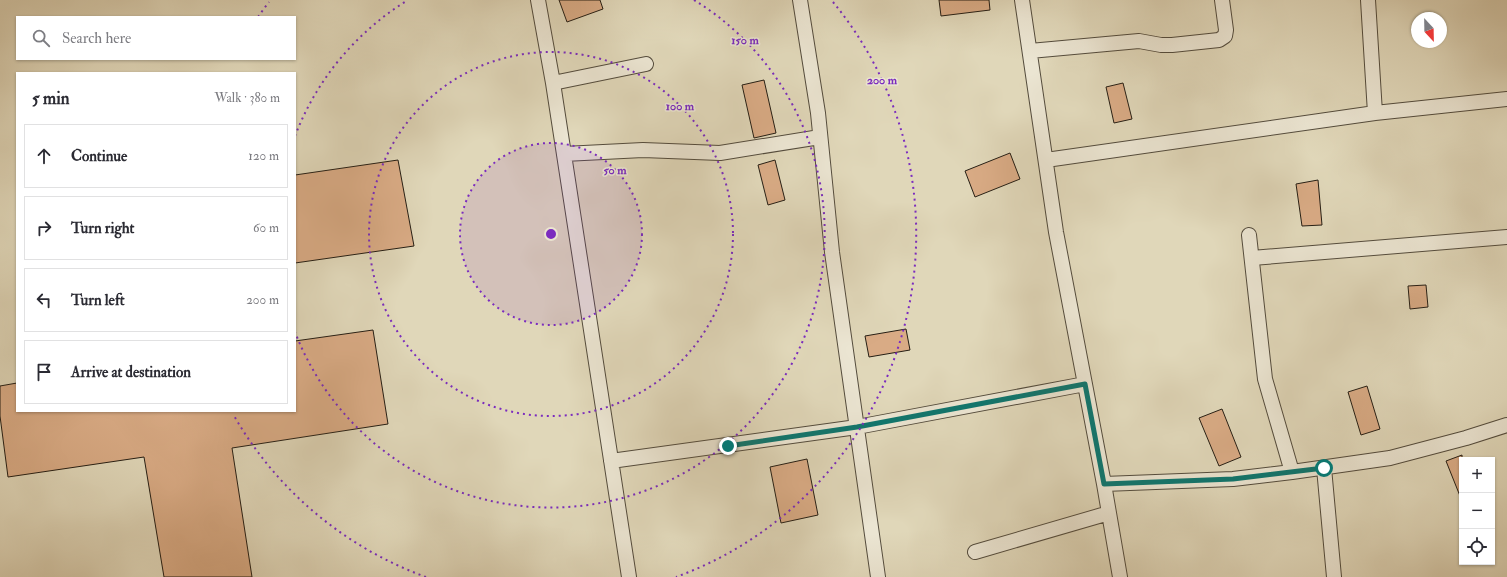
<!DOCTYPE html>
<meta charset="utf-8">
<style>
body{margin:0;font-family:"IM FELL Double Pica",serif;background:#f2f2f3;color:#2b2b33}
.controls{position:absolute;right:12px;bottom:12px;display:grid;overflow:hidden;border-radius:0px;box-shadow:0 1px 3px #0004}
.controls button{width:36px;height:36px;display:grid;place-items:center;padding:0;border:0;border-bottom:1px solid #e1e1e2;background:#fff;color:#2b2b33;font:20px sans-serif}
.compass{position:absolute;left:1411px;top:12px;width:36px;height:36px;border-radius:50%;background:#fff;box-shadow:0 1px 3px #0004;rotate:158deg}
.stop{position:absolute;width:12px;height:12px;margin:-9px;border:3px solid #0f766e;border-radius:50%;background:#fff}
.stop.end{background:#0f766e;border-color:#fff;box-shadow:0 1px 4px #0008}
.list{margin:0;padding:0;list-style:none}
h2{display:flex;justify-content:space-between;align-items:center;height:52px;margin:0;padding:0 16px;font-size:17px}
h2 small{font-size:13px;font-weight:400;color:#7c7c81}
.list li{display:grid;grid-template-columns:26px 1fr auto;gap:12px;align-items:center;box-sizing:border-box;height:64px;margin:0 8px 8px;padding:0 8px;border:1px solid #e1e1e2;border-radius:0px}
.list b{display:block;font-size:15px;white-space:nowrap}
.list em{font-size:13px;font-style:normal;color:#7c7c81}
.icon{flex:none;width:22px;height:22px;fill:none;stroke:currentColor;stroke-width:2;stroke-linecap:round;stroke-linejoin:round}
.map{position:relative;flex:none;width:1507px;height:577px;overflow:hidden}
.search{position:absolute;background:#fff;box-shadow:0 1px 3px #0004;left:16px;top:16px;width:280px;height:44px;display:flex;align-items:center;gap:10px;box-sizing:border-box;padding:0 14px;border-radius:0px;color:#7c7c81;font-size:15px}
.panel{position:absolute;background:#fff;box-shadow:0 1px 3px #0004;left:16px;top:72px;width:280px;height:340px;border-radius:0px}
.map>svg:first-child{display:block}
.building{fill:#d9ab85;stroke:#251e14}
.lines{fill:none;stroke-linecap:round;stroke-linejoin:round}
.minor-casing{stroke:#544c3d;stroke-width:16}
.minor{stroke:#ebe5d2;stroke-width:14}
.route{stroke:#0f766e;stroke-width:5}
.ring{fill:none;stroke:#7b2cbf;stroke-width:2;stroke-dasharray:2 4}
.centre{fill:#7b2cbf;stroke:#ebe5d2;stroke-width:2}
.ring-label{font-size:12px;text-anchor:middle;font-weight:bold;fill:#7b2cbf;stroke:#ebe5d2;stroke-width:3;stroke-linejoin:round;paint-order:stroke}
</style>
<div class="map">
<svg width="1507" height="577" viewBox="0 0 1507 577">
<rect width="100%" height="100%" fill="#e0d7b9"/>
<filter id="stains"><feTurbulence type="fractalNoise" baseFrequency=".005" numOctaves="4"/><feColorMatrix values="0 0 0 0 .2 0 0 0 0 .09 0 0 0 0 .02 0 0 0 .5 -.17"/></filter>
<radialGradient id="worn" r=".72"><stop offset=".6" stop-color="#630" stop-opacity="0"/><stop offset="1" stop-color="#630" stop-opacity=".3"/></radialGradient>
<!-- building -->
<path class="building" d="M559 0H600L603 9 567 22Z
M939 0H989L990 10 941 16Z
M764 80 776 133 754 138 742 85Z
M1123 83 1132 119 1114 123 1106 87Z
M1010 153 1020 179 975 197 965 171Z
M398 160 414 246 295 263V175Z
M775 160 785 200 768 205 758 165Z
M1318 180 1322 225 1302 226 1296 184Z
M1426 285 1428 307 1410 309 1408 286Z
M906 329 910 350 869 357 865 336Z
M373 330 388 424 232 448 252 577H164L144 457 8 477 0 416V386L17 383V411H295V341Z
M1367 386 1380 429 1361 435 1348 392Z
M1222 409 1241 457 1219 466 1199 418Z
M1462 455V501L1446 461Z
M807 459 818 515 781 523 770 467Z"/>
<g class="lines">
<defs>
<path id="minor" d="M538 0 553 83 629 577
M800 0 818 113 832 252 878 577
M1022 0 1056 232 1104 484 1120 577
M1368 0 1375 113
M1030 51 1139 41 1161 45H1172L1219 40 1225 36 1226 30 1222 0
M553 83 646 64
M564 154 643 150 720 153 820 137
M1046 160 1375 113 1507 99
M1249 235 1265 379 1292 472
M1252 258 1507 237
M611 461 857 427 1085 384
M1324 468 1334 577
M1104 484 1233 479 1292 472 1390 458 1466 438 1507 425
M975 552 1109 513"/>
</defs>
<!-- minor casing -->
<use href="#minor" class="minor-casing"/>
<!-- minor -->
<use href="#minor" class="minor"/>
</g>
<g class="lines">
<!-- route -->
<path class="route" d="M728 446 857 427 1085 384 1104 484 1233 479 1324 468"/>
</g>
<!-- distance rings -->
<circle cx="551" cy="234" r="91" fill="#7b2cbf" fill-opacity=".12"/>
<g class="ring">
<circle cx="551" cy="234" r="91"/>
<circle cx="551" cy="234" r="182"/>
<path d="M295 136A274 274 0 0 1 408 0M694 0A274 274 0 1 1 295 332"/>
<path d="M426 577A365 365 0 0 1 233 414M258 17A365 365 0 0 1 269 2M833 2A365 365 0 0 1 676 577"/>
</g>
<circle cx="551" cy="234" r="6" class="centre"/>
<g class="ring-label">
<text x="745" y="44">150 m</text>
<text x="882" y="84">200 m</text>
<text x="680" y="110">100 m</text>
<text x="615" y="174">50 m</text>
</g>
<rect width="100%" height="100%" filter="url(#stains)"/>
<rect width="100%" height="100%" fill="url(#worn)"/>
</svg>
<div class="controls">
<button>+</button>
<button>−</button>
<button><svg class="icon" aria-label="locate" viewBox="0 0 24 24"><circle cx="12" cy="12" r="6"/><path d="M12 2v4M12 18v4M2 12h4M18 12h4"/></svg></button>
</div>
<svg class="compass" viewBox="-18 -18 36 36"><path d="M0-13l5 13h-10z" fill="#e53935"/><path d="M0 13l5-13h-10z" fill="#7c7c81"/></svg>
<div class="stop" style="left:1324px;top:468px"></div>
<div class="stop end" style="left:728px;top:446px"></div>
<div class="search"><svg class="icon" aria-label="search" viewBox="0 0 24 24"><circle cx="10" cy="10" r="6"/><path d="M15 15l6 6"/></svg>Search here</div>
<section class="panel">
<h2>5 min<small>Walk · 380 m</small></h2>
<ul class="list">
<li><svg class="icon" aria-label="ahead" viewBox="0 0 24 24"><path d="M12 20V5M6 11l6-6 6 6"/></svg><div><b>Continue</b></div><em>120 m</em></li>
<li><svg class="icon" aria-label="right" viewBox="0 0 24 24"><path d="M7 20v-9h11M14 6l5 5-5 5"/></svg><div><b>Turn right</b></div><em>60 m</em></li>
<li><svg class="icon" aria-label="left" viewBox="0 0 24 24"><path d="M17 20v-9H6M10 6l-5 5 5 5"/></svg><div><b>Turn left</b></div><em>200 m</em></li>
<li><svg class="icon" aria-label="arrive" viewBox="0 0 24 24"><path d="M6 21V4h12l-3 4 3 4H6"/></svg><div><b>Arrive at destination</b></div></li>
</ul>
</section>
</div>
